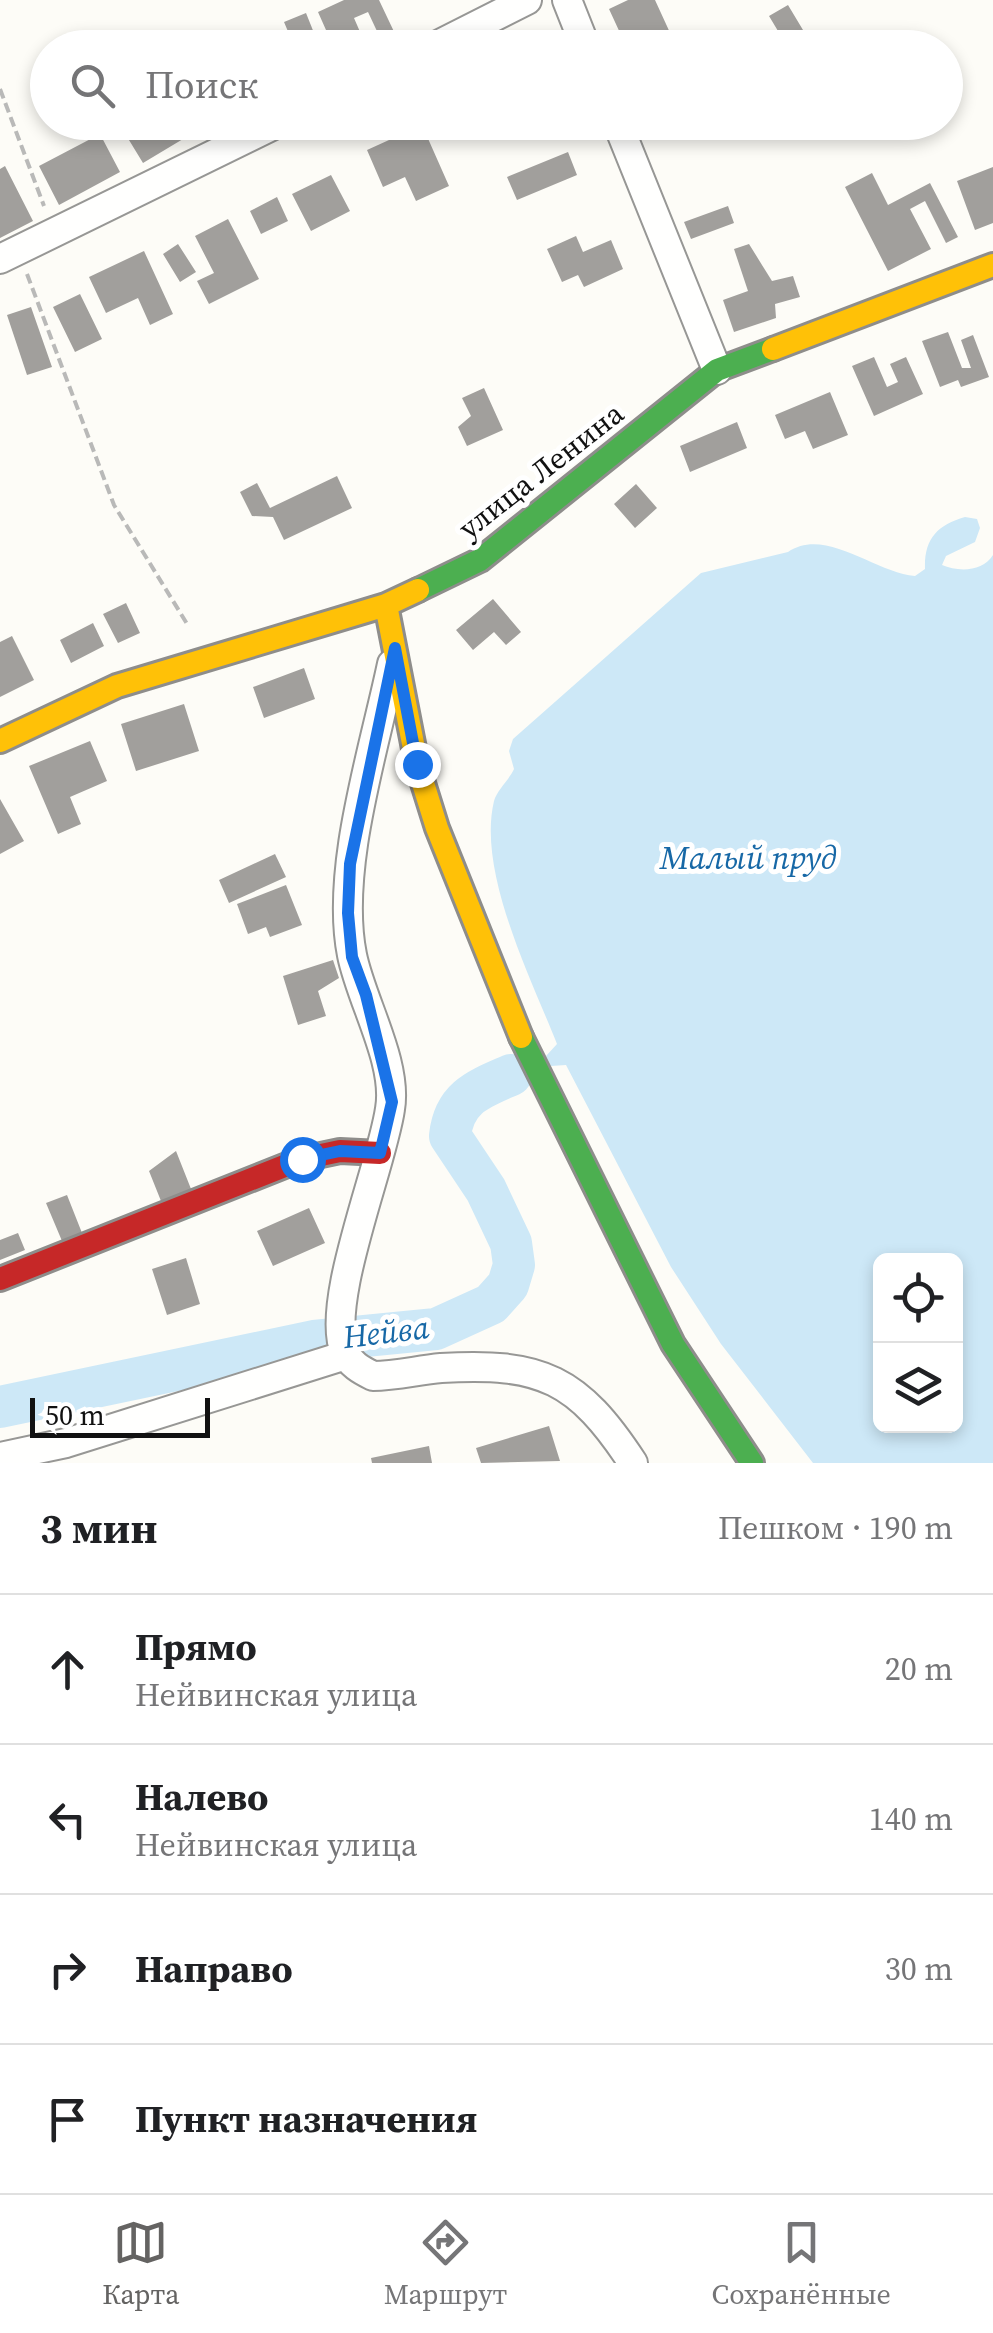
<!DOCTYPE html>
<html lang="ru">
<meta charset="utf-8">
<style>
body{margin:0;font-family:"Source Serif 4",serif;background:#f6f6f6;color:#202124}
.controls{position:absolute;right:30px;bottom:30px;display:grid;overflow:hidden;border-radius:15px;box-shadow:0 5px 15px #0003}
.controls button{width:90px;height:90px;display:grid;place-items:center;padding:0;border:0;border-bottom:2px solid #e0e0e0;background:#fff;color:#202124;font:50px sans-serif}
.scale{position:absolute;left:30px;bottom:25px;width:180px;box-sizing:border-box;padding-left:10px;border:5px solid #111;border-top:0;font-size:28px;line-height:35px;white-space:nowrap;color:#111;-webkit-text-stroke:8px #fff;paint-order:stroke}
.stop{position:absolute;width:30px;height:30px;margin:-22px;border:8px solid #1a73e8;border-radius:50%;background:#fff}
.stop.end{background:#1a73e8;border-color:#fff;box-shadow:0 2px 10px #0008}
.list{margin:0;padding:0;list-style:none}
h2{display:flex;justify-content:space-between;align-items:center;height:130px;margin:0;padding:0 40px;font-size:42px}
h2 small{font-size:32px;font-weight:400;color:#757577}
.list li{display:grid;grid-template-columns:65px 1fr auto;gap:30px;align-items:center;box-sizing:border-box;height:150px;padding:0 40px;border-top:2px solid #e0e0e0}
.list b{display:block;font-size:38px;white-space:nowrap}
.list p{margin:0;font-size:32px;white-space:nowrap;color:#757577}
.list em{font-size:32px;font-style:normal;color:#757577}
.icon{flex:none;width:55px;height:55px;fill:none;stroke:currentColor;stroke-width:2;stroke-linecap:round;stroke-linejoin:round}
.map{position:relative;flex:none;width:993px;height:1463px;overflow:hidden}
.search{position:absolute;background:#fff;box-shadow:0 5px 15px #0003;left:30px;right:30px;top:30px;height:110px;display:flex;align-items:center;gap:25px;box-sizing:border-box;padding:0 35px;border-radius:55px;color:#757577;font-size:38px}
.sheet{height:730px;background:#fff}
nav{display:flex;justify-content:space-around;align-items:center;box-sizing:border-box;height:140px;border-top:2px solid #e0e0e0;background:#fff;font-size:28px;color:#757577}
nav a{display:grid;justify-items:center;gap:5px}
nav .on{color:#646362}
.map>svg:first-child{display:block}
.water{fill:#cde8f7;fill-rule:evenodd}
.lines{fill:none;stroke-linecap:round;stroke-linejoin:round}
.river{stroke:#cde8f7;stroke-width:42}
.building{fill:#a19f9c}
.street-casing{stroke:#979795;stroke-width:32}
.fast-casing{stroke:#8e8d8b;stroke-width:28}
.slow-casing{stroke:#8e8d8b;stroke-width:28}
.jam-casing{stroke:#8e8d8b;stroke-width:28}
.path{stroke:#b9b9b8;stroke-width:4;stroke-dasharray:10 5;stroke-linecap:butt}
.street{stroke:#fffffe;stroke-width:28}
.fast{stroke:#4caf50;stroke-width:22}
.slow{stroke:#ffc107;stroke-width:22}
.jam{stroke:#c62828;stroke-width:22}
.route{stroke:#1a73e8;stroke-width:12}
.labels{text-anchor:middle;stroke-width:10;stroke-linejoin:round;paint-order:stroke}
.street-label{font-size:30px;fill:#111;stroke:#fff}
.water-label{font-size:32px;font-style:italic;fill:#1768a6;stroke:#fff}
</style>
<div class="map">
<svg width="993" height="1463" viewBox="0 0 993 1463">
<rect width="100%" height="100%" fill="#fdfcf7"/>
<!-- water -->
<path class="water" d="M965 517 977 519 980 528 975 542 946 556 942 565C958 572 983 572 993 555V1463H813L721 1344 671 1267 566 1065 551 1066 546 1056 557 1044C531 978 477 872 494 801 497 790 509 780 514 769L509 751 513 739 701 573 788 552C825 526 876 573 915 576L925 569C924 539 937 525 965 517ZM880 1260H956V1426H880Z"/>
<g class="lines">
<!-- river -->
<path class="river" d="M0 1407 314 1341 436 1329 491 1304 508 1285 514 1265 511 1243 486 1190 450 1136C454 1097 479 1089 511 1075"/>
</g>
<!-- building -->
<path class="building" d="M344 0H379L397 38 383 44 368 12 354 18 367 48H334L318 12Z
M628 0H655L677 48H627L609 9Z
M788 5 806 35 787 46 769 16Z
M306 13 320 48H295L284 22Z
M118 122H193L198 130 143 163Z
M501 122H542V123L507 137Z
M422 125 449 186 416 201 405 177 383 187 367 150Z
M100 134 120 172 59 205 39 166Z
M568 152 577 175 517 200 507 177Z
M5 166 33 221 0 238V169Z
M993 167V223L975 230 957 181Z
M872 173 888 205 930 183 958 237 946 243 925 201 910 209 931 249 888 271 845 187Z
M331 175 350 211 311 231 292 194Z
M277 197 288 221 261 234 250 211Z
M728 206 734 223 691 239 684 222Z
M228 219 259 279 209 304 197 281 214 273 195 236Z
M576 236 583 252 611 240 623 269 584 287 578 275 562 282 547 249Z
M178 244 196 272 180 282 163 254Z
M749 244 772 281 793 276 800 297 775 304 776 318 734 332 723 300 748 291 734 249Z
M144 251 173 314 150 325 138 298 106 313 89 277Z
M80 294 102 339 75 352 53 307Z
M31 307 52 367 27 375 7 315Z
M948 332 962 368H971L961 340 973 335 989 377 961 387 958 380 940 387 922 341Z
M874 357 887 387 898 382 890 364 906 357 923 394 874 416 852 366Z
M484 388 503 430 467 446 458 427 471 416 462 398Z
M830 392 848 435 813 449 805 431 785 439 775 415Z
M737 422 747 448 690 472 680 446Z
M337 476 352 508 284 540 273 517 252 516 240 492 257 483 270 508Z
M636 484 657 508 635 528 614 504Z
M493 599 521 632 506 645 494 632 473 650 456 630Z
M126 603 140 633 118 643 103 614Z
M93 623 104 646 71 663 60 640Z
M12 636 34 680 0 697V642Z
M304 668 315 699 264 718 253 687Z
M184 704 199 751 136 771 121 724Z
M90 741 107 781 70 797 81 824 58 834 29 766Z
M0 799 24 841 0 854Z
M275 854 286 877 229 903 219 880Z
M286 885 302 925 270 937 266 927 248 934 237 904Z
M333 960 339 978 318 991 326 1016 298 1025 283 976Z
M176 1151 193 1194 163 1206 149 1171Z
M67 1195 82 1233 62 1241 46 1203Z
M309 1208 325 1243 273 1266 257 1231Z
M18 1233 25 1250 0 1260V1240Z
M186 1258 200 1304 167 1315 152 1269Z
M549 1426 560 1461 481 1463 476 1448Z
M429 1446 432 1463H372L371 1458Z"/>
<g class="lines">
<defs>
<path id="street" d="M567 0 586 48
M432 48 527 0
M617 122 717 370
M0 259 280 122
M392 664C374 750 335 870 352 955 361 1001 398 1062 390 1109 382 1166 324 1304 345 1352 350 1364 361 1370 373 1376 396 1376 418 1370 441 1368 542 1362 578 1379 633 1463
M0 1457 66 1443 346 1355"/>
<path id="fast" d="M418 590 480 560 717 370 773 349
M521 1037 673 1344 752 1463"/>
<path id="slow" d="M773 349 993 265
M386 605 417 764 437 828 521 1037
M0 741 117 686 386 605 418 590"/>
<path id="jam" d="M0 1279 302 1159 340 1151 380 1153"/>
</defs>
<!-- street casing -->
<use href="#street" class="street-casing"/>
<!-- fast casing -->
<use href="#fast" class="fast-casing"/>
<!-- slow casing -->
<use href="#slow" class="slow-casing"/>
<!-- jam casing -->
<use href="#jam" class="jam-casing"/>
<!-- path -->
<path class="path" d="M0 89 44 206
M27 274 114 505 189 627"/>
<!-- street -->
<use href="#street" class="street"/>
<!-- fast -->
<use href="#fast" class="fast"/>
<!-- slow -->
<use href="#slow" class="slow"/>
<!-- jam -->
<use href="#jam" class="jam"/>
</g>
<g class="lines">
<!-- route -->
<path class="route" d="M302 1159 340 1151 380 1153 392 1102 366 995 352 957 348 913 350 864 395 648 417 764"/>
</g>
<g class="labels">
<!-- street labels -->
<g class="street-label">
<text transform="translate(541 471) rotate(-38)" y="10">улица Ленина</text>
</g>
<!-- water labels -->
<g class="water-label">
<text x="748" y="869">Малый пруд</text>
<text transform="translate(386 1332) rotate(-7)" y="11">Нейва</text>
</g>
</g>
</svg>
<div class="controls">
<button><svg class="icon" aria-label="locate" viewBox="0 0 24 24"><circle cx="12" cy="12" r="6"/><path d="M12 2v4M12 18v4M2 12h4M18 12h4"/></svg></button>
<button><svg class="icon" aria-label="layers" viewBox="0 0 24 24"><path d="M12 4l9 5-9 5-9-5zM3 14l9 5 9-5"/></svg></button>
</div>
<div class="scale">50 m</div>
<div class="stop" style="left:302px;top:1159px"></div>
<div class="stop end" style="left:417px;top:764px"></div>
<div class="search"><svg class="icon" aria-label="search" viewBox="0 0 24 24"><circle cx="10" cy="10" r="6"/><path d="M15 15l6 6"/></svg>Поиск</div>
</div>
<section class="sheet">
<h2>3 мин<small>Пешком · 190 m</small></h2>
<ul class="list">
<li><svg class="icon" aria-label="ahead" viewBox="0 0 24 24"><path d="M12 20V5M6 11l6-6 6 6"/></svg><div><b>Прямо</b><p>Нейвинская улица</p></div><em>20 m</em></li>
<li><svg class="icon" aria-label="left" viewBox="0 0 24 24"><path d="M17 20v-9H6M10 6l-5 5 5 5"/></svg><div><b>Налево</b><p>Нейвинская улица</p></div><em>140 m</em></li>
<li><svg class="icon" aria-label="right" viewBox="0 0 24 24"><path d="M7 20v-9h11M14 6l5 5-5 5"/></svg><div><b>Направо</b></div><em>30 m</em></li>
<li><svg class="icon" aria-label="arrive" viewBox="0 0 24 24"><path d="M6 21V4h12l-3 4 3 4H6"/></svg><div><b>Пункт назначения</b></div></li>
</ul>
</section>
<nav>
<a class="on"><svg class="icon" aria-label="map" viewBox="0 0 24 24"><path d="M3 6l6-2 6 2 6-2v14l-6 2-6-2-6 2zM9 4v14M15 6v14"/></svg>Карта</a>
<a><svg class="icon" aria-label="directions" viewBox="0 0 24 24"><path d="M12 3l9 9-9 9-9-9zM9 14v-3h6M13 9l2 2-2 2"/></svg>Маршрут</a>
<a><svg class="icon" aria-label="saved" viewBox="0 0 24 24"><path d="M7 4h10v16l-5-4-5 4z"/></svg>Сохранённые</a>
</nav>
